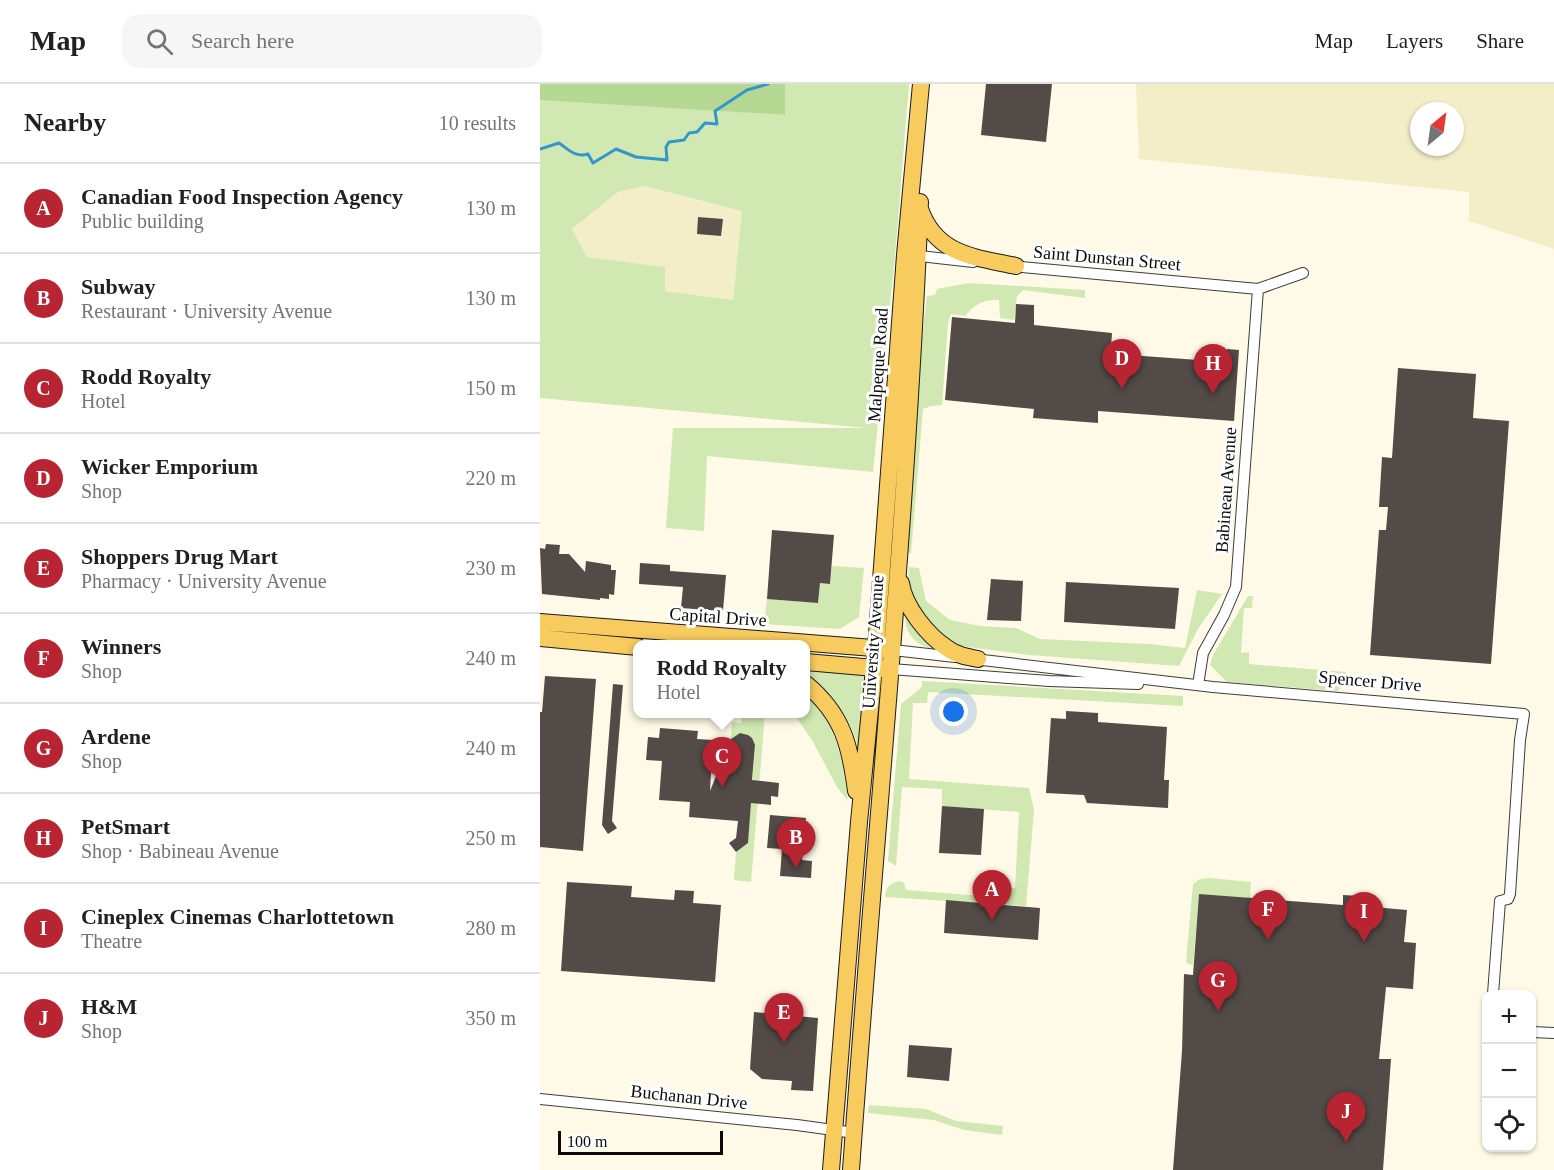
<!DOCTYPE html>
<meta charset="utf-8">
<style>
body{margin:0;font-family:Georgia,serif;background:#f6f6f6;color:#202124}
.controls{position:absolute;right:18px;bottom:18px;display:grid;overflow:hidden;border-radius:12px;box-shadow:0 2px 4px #0004}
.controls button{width:54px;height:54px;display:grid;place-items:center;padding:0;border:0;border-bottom:2px solid #e0e0e0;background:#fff;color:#202124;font:30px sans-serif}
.compass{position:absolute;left:870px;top:18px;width:54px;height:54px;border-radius:50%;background:#fff;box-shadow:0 2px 4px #0004;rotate:29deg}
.scale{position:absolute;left:18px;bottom:15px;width:165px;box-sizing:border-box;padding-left:6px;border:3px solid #0a0a0a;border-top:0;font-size:16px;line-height:21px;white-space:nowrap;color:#0a0a0a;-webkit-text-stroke:4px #fff;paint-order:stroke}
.you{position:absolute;left:414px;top:628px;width:21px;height:21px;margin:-15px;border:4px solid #fff;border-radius:50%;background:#1a73e8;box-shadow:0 0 0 9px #1a73e833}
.badge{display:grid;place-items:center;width:39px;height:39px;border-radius:50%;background:#b82432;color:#fff;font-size:20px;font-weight:700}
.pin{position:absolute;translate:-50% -50px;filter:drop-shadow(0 2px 3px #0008)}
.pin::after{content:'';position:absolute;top:32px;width:21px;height:18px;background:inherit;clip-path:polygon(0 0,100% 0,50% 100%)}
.popup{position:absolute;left:93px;top:556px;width:177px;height:78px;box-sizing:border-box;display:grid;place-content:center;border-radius:12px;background:#fff;filter:drop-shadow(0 2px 4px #0005);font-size:20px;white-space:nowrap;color:#757577}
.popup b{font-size:22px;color:#202124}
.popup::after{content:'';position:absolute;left:50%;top:100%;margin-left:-12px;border:12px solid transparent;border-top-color:#fff}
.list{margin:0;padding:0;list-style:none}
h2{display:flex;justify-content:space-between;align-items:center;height:78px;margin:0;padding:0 24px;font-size:26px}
h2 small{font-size:20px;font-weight:400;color:#757577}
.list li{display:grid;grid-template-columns:39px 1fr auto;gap:18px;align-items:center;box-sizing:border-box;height:90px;padding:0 24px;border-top:2px solid #e0e0e0}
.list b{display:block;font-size:22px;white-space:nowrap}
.list p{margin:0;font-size:20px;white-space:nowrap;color:#757577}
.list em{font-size:20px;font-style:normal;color:#757577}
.icon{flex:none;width:33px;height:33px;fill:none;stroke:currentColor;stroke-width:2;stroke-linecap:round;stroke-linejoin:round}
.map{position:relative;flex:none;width:1014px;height:1086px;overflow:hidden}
header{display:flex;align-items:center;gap:36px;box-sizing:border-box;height:84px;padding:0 30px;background:#fff;border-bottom:2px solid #e0e0e0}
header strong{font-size:28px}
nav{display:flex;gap:33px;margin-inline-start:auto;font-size:21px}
.search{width:420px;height:54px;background:#f6f6f6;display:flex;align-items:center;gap:15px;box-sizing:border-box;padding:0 21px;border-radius:18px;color:#757577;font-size:22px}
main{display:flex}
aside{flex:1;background:#fff}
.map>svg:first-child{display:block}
.farmland{fill:#f3eec8;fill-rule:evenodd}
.green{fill:#d1e8b2;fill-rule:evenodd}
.forest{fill:#b5d892}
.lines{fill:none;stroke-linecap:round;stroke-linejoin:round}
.stream{stroke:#3497cc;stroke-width:3}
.building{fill:#524b47}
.minor-casing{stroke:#3d3d3d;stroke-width:12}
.primary-casing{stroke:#1b1b1b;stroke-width:18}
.minor{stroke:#fff;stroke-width:10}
.primary{stroke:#f8cb5e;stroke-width:16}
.labels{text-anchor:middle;stroke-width:6;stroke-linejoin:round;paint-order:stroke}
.street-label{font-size:18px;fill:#0a0a0a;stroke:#fff}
</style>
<header>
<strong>Map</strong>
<div class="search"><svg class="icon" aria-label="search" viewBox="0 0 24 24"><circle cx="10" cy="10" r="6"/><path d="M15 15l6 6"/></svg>Search here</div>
<nav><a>Map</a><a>Layers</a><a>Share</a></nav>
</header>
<main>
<aside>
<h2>Nearby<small>10 results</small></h2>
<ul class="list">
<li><span class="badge">A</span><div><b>Canadian Food Inspection Agency</b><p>Public building</p></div><em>130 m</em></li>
<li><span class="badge">B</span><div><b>Subway</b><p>Restaurant · University Avenue</p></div><em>130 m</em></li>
<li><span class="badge">C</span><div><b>Rodd Royalty</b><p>Hotel</p></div><em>150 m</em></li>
<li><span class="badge">D</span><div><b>Wicker Emporium</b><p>Shop</p></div><em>220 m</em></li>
<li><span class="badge">E</span><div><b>Shoppers Drug Mart</b><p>Pharmacy · University Avenue</p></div><em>230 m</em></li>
<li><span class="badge">F</span><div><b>Winners</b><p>Shop</p></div><em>240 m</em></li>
<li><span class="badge">G</span><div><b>Ardene</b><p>Shop</p></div><em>240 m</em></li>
<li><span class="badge">H</span><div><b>PetSmart</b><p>Shop · Babineau Avenue</p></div><em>250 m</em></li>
<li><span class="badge">I</span><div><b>Cineplex Cinemas Charlottetown</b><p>Theatre</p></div><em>280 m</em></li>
<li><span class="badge">J</span><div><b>H&amp;M</b><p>Shop</p></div><em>350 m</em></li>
</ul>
</aside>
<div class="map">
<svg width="1014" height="1086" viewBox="0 0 1014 1086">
<rect width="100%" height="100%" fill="#fff9e7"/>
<!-- farmland -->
<path class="farmland" d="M596 0H1014V165L929 137V108L599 75ZM879 27H915V63H879Z
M104 102 202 127 193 216 125 207V183L47 173 32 145 78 108Z"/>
<!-- green -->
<path class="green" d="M245 0H369L355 172 333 388 167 372 164 447 126 444 133 344H327L0 314V15L245 31ZM104 102 202 127 193 216 125 207V183L47 173 32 145 78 108Z
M429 199 545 206V214L483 206 477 212 474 236 460 234 459 216C443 215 435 220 425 232L411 230 408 239 402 321 391 322 383 325 371 469H368L378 287 387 212 395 211 397 205Z
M292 482 324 484 319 533 300 545 224 540 227 515 278 519 280 499 290 500Z
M369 483 379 484 386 517 410 536 440 542 476 544 500 555 609 560 645 564 657 506 682 510 658 545 639 582 489 571 421 562 411 558 379 528 367 506Z
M708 512H713L712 524H704L701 569 709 568V580L806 588 804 600 798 607 687 598 670 581 673 571Z
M365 530 406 567C383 565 364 556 365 530Z
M266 585 324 591 318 667C314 635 291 609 266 591Z
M382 597 643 612V622L388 608 387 619H373L369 695 489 704 494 726 486 822 345 813C346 803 350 799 360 797L364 799 366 806 454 813 456 803 475 804 479 728 402 722V705L362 703 356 782 348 777 361 620 382 603Z
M266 613C299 639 302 678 308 717L297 703 272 656 254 630H266Z
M202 630H225L211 798 194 796 196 768 208 759 215 661 208 651 200 649 191 655 192 638 201 639Z
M669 794 711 798 710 814 659 810 653 881 648 880 646 877 653 800 660 795Z
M329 1021 386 1025 416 1037 463 1042 462 1051 424 1046 394 1036 328 1029Z"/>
<!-- forest -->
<path class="forest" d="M0 0H245V31L0 16Z"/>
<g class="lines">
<!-- stream -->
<path class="stream" d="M0 65 19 59C29 66 36 74 48 70L53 79 76 65 96 73 127 76 126 63 129 58 144 56 149 49 157 48 165 39 177 40 175 27 207 6 228 0"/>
</g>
<!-- building -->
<path class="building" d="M446 0H512L506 58 441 51Z
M158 133 183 135 181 152 157 150Z
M476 220 494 221V241L572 249 570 278 589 279V271L686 278 687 265 699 266 694 337 558 327V339L493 334 494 325 405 316 412 233 475 239Z
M858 284 936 290 933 334 969 337 951 580 830 571 839 446H846L848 423H839L842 373 852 374Z
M232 446 294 451 290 500 280 499 278 519 227 515Z
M6 460 20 461 19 470H29L45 488 46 477 71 481V486H76L74 511 69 510V515L60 514V516L2 510 0 464 5 465Z
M100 479 130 481V487L186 491 183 527 141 524 143 503 99 500Z
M451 495 483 497 481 537 447 536Z
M526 498 639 504 635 545 524 538Z
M5 592 56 595 43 767 0 763V628H2Z
M73 600 83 601 72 737 77 744 68 750 62 741Z
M526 627 558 629V638L627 643 624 696H629L628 724 547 719 544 711 506 709 511 634 526 635Z
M120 644 158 647 157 655 173 656 170 707 191 655 200 649 208 651 212 654 215 661 212 696 239 699 238 713 231 712V721L211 719 208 759 196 768 189 759 196 754 198 737 149 733 150 718 119 716 122 677 106 676 108 653 119 654Z
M402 722 444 725 441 771 399 769Z
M230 731 266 734 262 776 272 777 271 794 240 792 242 765 227 764Z
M27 798 92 802 91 813 134 816 135 806 154 807 153 819 181 821 175 898 21 887Z
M659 810 803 821V811L834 813 833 823 867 826 864 858 876 859 873 905 846 903 839 975H851L843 1086H633L642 967 644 890 653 891Z
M406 816 500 824 498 856 404 849Z
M214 928 278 934 273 1007 251 1006 252 997 222 995 210 985Z
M369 961 412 964 409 997 367 993Z"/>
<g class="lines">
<defs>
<path id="minor" d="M371 171 433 178
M470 182 718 205 763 189
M353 566 415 573
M434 575 673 603 984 630 980 656 970 810 968 815 960 817 953 910
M351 585 509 597 598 600
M658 601 663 569 684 531 696 503 718 205
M992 948 1014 949
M0 1015 257 1041 315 1049"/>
<path id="primary" d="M380 125C396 171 434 173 476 182
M361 499C364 522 387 551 407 564 416 571 427 573 438 575
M0 538 346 565
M0 554 98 563
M266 578 346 585
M266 600C303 631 310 661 316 707
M291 1086 319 738 336 564 365 171 381 0
M311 1086C334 763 367 441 380 118"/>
</defs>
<!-- minor casing -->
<use href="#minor" class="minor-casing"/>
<!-- primary casing -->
<use href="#primary" class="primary-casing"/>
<!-- minor -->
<use href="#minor" class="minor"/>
<!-- primary -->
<use href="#primary" class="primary"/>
</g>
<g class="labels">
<!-- street labels -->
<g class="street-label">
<text transform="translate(567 174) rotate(5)" y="6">Saint Dunstan Street</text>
<text transform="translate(338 281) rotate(-86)" y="6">Malpeque Road</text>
<text transform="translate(686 406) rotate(-86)" y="6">Babineau Avenue</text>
<text transform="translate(178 533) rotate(4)" y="6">Capital Drive</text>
<text transform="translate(333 558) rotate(-86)" y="6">University Avenue</text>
<text transform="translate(830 597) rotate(5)" y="6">Spencer Drive</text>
<text transform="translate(149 1013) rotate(6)" y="6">Buchanan Drive</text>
</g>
</g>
</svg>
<div class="controls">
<button>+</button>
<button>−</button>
<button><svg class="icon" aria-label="locate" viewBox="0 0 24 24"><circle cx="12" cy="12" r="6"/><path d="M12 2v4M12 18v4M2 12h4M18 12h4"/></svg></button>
</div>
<svg class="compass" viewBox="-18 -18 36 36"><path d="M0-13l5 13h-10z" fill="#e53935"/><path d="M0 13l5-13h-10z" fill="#757577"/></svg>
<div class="scale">100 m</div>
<div class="you"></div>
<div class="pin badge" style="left:452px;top:836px">A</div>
<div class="pin badge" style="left:256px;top:784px">B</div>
<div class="pin badge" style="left:182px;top:703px">C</div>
<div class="popup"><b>Rodd Royalty</b>Hotel</div>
<div class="pin badge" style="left:582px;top:305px">D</div>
<div class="pin badge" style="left:244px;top:959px">E</div>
<div class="pin badge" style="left:728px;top:856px">F</div>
<div class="pin badge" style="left:678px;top:927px">G</div>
<div class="pin badge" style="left:673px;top:310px">H</div>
<div class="pin badge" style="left:824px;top:858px">I</div>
<div class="pin badge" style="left:806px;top:1058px">J</div>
</div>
</main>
